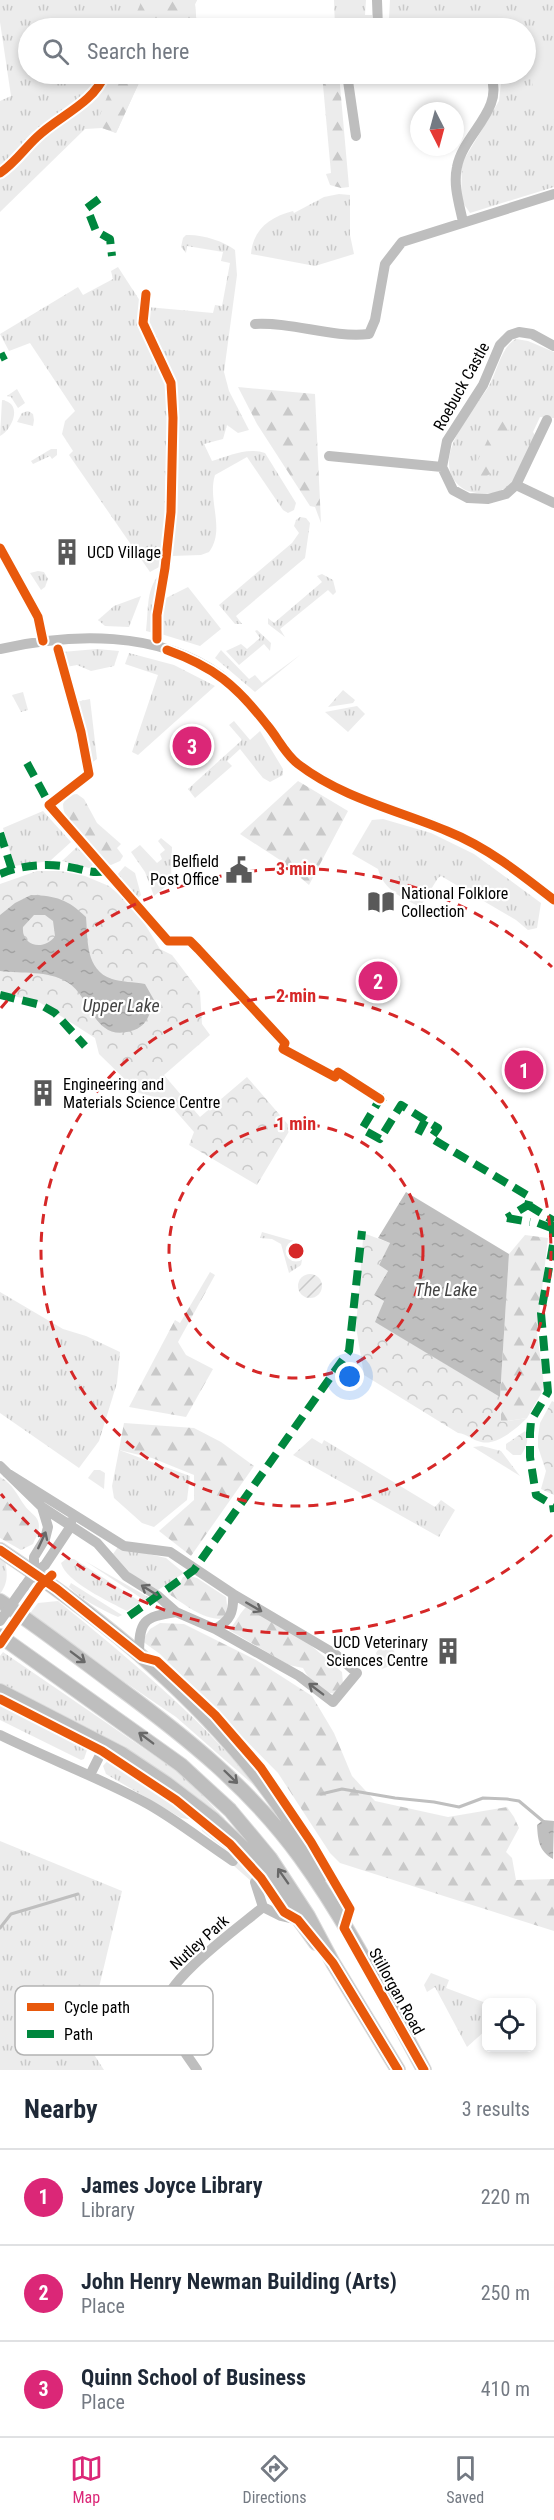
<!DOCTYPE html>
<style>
body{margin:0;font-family:"Roboto Condensed",sans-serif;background:#f2f2f3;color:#1f2937}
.controls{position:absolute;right:18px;bottom:18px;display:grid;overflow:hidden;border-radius:9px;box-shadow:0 3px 9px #0003}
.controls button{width:54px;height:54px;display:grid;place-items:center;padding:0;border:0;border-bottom:2px solid #e0e1e3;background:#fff;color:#1f2937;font:30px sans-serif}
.compass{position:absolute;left:410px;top:102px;width:54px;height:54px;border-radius:50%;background:#fff;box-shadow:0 3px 9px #0003;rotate:174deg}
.you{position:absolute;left:350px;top:1377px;width:21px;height:21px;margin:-15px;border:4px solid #fff;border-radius:50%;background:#1a73e8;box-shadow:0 0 0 9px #1a73e833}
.badge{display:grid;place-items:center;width:39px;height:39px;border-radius:50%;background:#db2777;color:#fff;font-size:20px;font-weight:700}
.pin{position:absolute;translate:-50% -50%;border:3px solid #fff;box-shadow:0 2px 6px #0006}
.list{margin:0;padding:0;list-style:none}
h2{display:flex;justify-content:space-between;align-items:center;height:78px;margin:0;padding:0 24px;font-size:26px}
h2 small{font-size:20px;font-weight:400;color:#747a83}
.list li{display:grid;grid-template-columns:39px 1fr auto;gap:18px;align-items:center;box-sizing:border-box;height:96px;padding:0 24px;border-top:2px solid #e0e1e3}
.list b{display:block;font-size:22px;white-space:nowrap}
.list p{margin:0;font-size:20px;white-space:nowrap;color:#747a83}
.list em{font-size:20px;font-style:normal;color:#747a83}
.icon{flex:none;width:33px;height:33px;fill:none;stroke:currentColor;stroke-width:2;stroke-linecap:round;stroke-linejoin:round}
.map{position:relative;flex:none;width:554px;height:2070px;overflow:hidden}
.search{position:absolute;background:#fff;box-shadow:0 3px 9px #0003;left:18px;right:18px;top:18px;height:66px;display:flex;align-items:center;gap:15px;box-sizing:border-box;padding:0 21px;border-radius:33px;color:#747a83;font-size:22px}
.sheet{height:366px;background:#fff}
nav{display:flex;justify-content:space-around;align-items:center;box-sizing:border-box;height:84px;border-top:2px solid #e0e1e3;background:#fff;font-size:16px;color:#747a83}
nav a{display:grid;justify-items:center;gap:3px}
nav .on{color:#db2777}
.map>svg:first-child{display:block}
.grass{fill:url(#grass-tufts)}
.forest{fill:url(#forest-firs)}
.park{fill:url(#park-crowns)}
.garden{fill:url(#garden-furrows)}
.pitch{fill:#ececec}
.water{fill:url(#water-ripples);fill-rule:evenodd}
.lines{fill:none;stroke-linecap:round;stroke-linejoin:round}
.stream{stroke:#bfbfbf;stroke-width:3}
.major-casing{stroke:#dbdbdb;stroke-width:16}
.minor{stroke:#bebebe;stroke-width:10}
.major{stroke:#bebebe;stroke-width:14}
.minor-bridge{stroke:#bebebe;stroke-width:10}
.quiet{stroke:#00873e;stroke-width:8;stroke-dasharray:15 8;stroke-linecap:butt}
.cycleway-casing{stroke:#fff;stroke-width:13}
.cycleway{stroke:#e8590c;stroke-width:9}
.oneway{stroke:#686868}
.ring{fill:none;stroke:#d62828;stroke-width:3;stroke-dasharray:10 8}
.labels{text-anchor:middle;stroke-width:4.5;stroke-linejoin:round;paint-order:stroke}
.street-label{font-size:16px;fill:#000;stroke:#fff}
.poi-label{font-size:16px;fill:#000;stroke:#fff;text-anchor:start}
.water-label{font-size:18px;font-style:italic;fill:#444;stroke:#fff}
.key{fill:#fff;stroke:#b2b2b2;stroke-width:1.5}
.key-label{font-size:16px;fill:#000}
.centre{fill:#d62828;stroke:#fff;stroke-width:3}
.ring-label{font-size:18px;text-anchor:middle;font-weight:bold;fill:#d62828;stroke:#fff;stroke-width:4.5;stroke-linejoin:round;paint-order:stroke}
</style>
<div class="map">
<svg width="554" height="2070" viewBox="0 0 554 2070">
<defs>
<pattern id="grass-tufts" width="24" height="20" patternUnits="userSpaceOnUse" patternTransform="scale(1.5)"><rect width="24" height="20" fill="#ececec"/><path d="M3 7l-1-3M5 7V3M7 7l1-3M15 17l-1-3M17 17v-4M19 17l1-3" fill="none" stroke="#c9c9c9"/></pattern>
<pattern id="forest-firs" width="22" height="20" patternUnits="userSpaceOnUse" patternTransform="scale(1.5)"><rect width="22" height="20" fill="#ececec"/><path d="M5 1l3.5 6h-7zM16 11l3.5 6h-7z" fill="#c9c9c9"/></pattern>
<pattern id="park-crowns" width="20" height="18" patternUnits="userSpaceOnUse" patternTransform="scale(1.5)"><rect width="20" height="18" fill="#ececec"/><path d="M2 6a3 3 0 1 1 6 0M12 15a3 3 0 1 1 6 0" fill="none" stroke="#c9c9c9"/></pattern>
<pattern id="garden-furrows" width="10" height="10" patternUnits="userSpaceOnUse" patternTransform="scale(1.5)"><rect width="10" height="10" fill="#ececec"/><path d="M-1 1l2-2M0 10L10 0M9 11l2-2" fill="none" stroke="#c9c9c9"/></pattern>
<pattern id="water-ripples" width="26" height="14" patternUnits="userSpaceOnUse" patternTransform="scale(1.5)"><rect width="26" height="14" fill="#bfbfbf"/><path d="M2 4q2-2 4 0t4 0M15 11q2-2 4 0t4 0" fill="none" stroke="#a2a2a2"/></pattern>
</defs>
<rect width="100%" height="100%" fill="#fff"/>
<!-- grass -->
<path class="grass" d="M0 0H197L195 4 197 28H28V74H143L116 133 102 128 85 129 0 212V101L11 96 0 22Z
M334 0H366L365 15H372V28H335Z
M390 0H554V187L470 213 461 200 462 163 499 101 502 74H526V28H386L384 18H389Z
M339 194 350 195V235L354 254 315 266 251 254C253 229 270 217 293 211L294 213 324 197Z
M186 235C201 234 224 241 235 250L237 275 224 372 229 391 249 430 238 433 227 425 223 439 204 444 212 461C229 456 247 447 265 453L296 503 294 510 288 513 283 510 247 457 215 475C207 500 226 530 209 552L201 555 171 556C174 500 182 440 174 384 169 356 142 341 147 307L213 313 215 305 222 306 230 263 221 261 223 252 187 246 186 253 181 247 183 238Z
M118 267 142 304 138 324 169 384 170 446 161 566 150 572 69 455 73 451 62 434 65 421 75 411 30 343 9 351 0 334 78 287 83 295 113 279 111 271Z
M516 339 528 341 554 352V418L540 417 533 432 536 437 511 484C501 493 490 495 477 493 466 491 461 489 454 480 435 451 475 409 489 386 497 372 501 347 516 339Z
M17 389 25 403 18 408 11 397 7 396Z
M2 400C23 403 13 429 0 436Z
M28 411 33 414 34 420 33 426 17 422 22 413Z
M51 449H57V455L52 459 50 456 33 464 31 461Z
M300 517 306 518 310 523 305 558 236 616 242 624H235L219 605 292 543 299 533 294 526 296 520Z
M38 571 44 572 48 579 45 587 41 590 30 573Z
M163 571 154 615V633L146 631C149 610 145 586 163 571Z
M322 574 333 580 336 592 333 595 328 590 280 629 285 637 268 624V618L274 623 322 582 317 576Z
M188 587 221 629 200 646 161 634 158 615 162 600Z
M141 596 129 627 105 626 98 620 114 606Z
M257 630 271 643 270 651 264 644 239 665 226 651 241 644 247 649 260 638 255 631Z
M97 649 119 651 114 666 91 671 77 665 66 667 62 652Z
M221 650 249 679 255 675 262 683 300 655 255 692 215 658Z
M129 653 174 665 215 686 138 755 132 752 158 675 125 664Z
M343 690 355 700 353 703 328 707Z
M23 692 28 710 21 712 12 695Z
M90 699 97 759 90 764 76 702Z
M357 706 365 714 348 732 325 712Z
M234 721 250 740 260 731 283 769V775L270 782 263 778 240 749 227 761 232 766 195 798 188 789 242 740 229 725Z
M43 811 71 842 50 861 14 866 3 828Z
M383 819 431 833 474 854 541 903 537 928 528 930 516 920 441 876 438 878 420 907C402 897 384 891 378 869L352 854 372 820Z
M161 838 172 847 171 882 154 896 145 872 131 852 140 845 157 863 162 859 160 854 165 850 158 841Z
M77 847 94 864 89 868 62 861Z
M125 866 135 873 141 895 138 898 117 875Z
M262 1232 297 1242 303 1255 301 1265 289 1273 281 1244 272 1239 260 1238Z
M0 1292 63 1329 86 1336 120 1352 117 1383 99 1441 79 1468 0 1413Z
M312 1438 322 1444 324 1440 435 1507 441 1500 455 1510 439 1537 293 1455Z
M119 1450 190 1476 187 1500 154 1527 142 1523 114 1498 112 1486Z
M94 1470H100L105 1473 104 1489 88 1478Z
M118 1547 166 1558 184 1573 158 1590 131 1574 113 1554Z
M0 1556 5 1559C7 1574 9 1581 0 1594Z
M66 1559H74L141 1602 127 1611C110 1602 66 1582 61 1563Z
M85 1561 148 1597 144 1600Z
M71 1583 117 1612 122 1615 118 1617C102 1610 81 1599 69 1587Z
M58 1601C129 1659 201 1717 258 1789L176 1717 28 1616 38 1603Z
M384 1640 391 1645 402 1667 398 1669 395 1664 382 1669 376 1653Z
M3 1652 184 1776 225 1819 224 1820 146 1761 0 1684V1656Z
M0 1704 81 1744 87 1750 84 1759 81 1760 0 1720Z
M110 1758C156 1787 202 1816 240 1855L237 1858 202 1831 200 1822 193 1817 188 1819 181 1818 106 1774 103 1766Z
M0 1841 122 1891 86 2042 104 2070H0Z
M240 1856 259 1877 251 1881 234 1866Z
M431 1973 449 1980 446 1988 486 2003V2030L467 2047 435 1987 427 1992 424 1985Z"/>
<!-- forest -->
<path class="forest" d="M142 0H197L195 4 197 28H130Z
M116 74H143L116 133 102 128 98 120Z
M322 74H339L349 187 341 188 330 185 326 174 331 173Z
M238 387 315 394 321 523 315 507 310 506 257 424Z
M510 402 514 407 512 422 491 473 484 478 476 475 475 467 478 460 504 405Z
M298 781 348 811 309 885 280 860 240 834Z
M77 794 84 799 97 823 121 844 117 848 123 856 120 861 111 865 105 863C91 849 63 825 63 804L68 795Z
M525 1235 548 1238 537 1333 544 1384 541 1394 527 1418 501 1422 500 1397 509 1254Z
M210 1272 215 1275 178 1342 186 1355 213 1369 186 1417 129 1407 175 1320 180 1323Z
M124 1423 194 1428 221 1442 254 1466 191 1556 159 1531 194 1500V1475L152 1458 119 1450Z
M0 1477C13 1484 17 1495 25 1506 28 1511 36 1515 38 1521 41 1529 36 1537 33 1544L21 1550 0 1538Z
M189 1576 197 1578 226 1597 228 1613 223 1619C203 1620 184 1604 169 1594V1589L178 1586 183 1577Z
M249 1604 293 1630 342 1672 343 1684 336 1694C320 1692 310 1682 303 1668L289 1665 229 1630C237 1621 240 1612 249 1604Z
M160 1623 184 1624 256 1660 312 1696 334 1733 352 1776 375 1801 448 1817 507 1807 514 1817 519 1828 506 1852 512 1858 516 1880 554 1879V1931L340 1863 330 1853 278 1773 160 1654 142 1641 150 1629Z"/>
<!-- park -->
<path class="park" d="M37 871H61L85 876 109 886 135 908 160 949 172 955 200 992 202 1024 210 1035 164 1075 200 1117 247 1077 291 1128 257 1185 189 1145 194 1132 166 1100 139 1093 99 1054 95 1038 39 1002 9 995 0 990V884Z
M366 1234 390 1243 379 1265 388 1271 374 1295 384 1301 376 1322 500 1397 501 1422 527 1418C517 1428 497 1446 481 1442 472 1440 467 1434 458 1433L364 1375 356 1327 363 1239Z
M552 1401 554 1402V1495L541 1489 546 1471 538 1447V1437L540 1423Z
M525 1431C530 1439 526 1448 521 1455H513L506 1449V1444Z
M482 1446 501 1451 520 1476 473 1447Z"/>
<!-- garden -->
<path class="garden" d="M298 1286a12 12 0 1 1 24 0a12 12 0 1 1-24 0Z"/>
<!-- pitch -->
<path class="pitch" d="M554 62V119L537 121 530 66Z"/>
<!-- water -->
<path class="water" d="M31 895C57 896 67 899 86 917 88 939 85 970 112 979 121 982 134 982 145 984L154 1000C150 1014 147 1027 131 1031 93 1042 92 997 67 982 47 970 23 974 0 971V915L15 903ZM34 915H45L53 921 55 936C45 951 21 947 23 927Z
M406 1192 509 1254 500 1397 375 1322 384 1301 374 1295 388 1271 379 1265 390 1243 378 1238Z
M543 1820 554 1821 553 1859C539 1851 538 1841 537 1825Z"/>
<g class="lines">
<!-- stream -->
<path class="stream" d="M321 1794 342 1789 395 1798 434 1802 459 1807 483 1798 507 1799 519 1801 544 1822
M0 1928 11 1914 78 1894"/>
<defs>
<path id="major" d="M0 1550C105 1620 206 1702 279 1806 294 1829 312 1851 319 1878
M0 1601C40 1628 79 1658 118 1687 186 1737 250 1788 300 1857 348 1923 385 1998 424 2070
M0 1636 181 1765 230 1810 270 1858 308 1916 333 1963 398 2070
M0 1691 122 1754 167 1784 213 1819 257 1861 316 1943"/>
</defs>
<!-- major casing -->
<use href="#major" class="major-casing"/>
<!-- minor -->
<path class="minor" d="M377 0 378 28
M347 74 356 136
M463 222C459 203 453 185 457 167 463 134 506 109 490 74
M255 324C295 322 330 338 369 334L375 320 385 264 402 242 554 194
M547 420 516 485 506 494 488 499 468 498 453 490 442 467 447 441 483 385 500 345 510 335 519 332 532 334 554 346
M329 456 442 467
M516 485 554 503
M0 548 38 617 43 641
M0 649C71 633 158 630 220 675 229 682 238 692 246 700 264 719 280 749 298 764 308 772 322 778 333 785 371 807 413 814 451 832 489 850 521 875 554 900
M0 1466 42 1507 97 1543 126 1576 158 1596 176 1612 215 1629 299 1676 333 1702 357 1673 335 1654 233 1594 170 1552 124 1546 7 1473
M34 1573V1557L45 1539 48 1527 42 1507
M24 1587 34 1573 45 1565 71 1526V1521
M215 1629C230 1621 234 1612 233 1594
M139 1655C139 1621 143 1617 176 1612
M0 1735C49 1759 100 1778 148 1804 178 1821 204 1842 233 1861
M90 1775 105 1745
M255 1882 263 1907 281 1916 298 1920
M197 2070C186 2053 166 2029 164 2009 162 1982 242 1925 263 1907"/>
<!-- major -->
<use href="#major" class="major"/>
<!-- minor-bridge -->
<path class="minor-bridge" d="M0 1621 24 1587"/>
<!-- quiet -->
<path class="quiet" d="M99 199 87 208 96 231 110 239 112 256
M0 358 6 355
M27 763 52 809
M0 833 12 870
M0 874C21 865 47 863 69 867 82 869 92 874 105 871
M0 995 41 1005 55 1013 85 1046
M385 1097 380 1099 362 1129 380 1139 401 1105 438 1128 431 1138 530 1197 528 1205 507 1218
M418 1134 427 1117
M528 1205 554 1221
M507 1218 530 1222
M553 1222V1245L541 1313 548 1392 531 1421 530 1433V1457L536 1495 553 1505 554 1512
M538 1223 554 1229
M129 1616 194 1570 349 1351 362 1231"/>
<defs>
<path id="cycleway" d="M0 173C15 163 24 149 37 137 60 115 93 104 105 74
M146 294 143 323 171 383 173 418 171 512 165 568 157 615V639
M0 548 38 617 43 641
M58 649 81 732 89 774 49 805 168 941H190L198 949 285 1043 283 1049 335 1077 338 1072 380 1099
M167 650C214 667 236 685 267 725 278 738 285 754 298 764 342 798 397 810 447 831 487 847 521 874 554 900
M0 1550 57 1589 142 1657 157 1661 215 1715 261 1768 311 1842 350 1909 344 1928 424 2070
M0 1644 40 1586 52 1575
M0 1699 102 1751 176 1800 230 1844 261 1878 284 1912 298 1920 333 1963 398 2070"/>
</defs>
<!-- cycleway casing -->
<use href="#cycleway" class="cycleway-casing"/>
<!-- cycleway -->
<use href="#cycleway" class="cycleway"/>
</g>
<!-- one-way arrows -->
<defs><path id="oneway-shaft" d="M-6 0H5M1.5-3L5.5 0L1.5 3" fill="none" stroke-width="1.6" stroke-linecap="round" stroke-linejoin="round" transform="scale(1.5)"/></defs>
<g class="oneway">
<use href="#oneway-shaft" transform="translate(42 1540) rotate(-65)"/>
<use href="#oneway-shaft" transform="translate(149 1590) rotate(-148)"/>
<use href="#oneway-shaft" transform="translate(254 1607) rotate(30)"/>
<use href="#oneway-shaft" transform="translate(78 1657) rotate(37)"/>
<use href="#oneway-shaft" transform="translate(316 1689) rotate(-143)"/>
<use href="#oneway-shaft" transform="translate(146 1738) rotate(-143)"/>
<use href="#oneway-shaft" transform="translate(231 1777) rotate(44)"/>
<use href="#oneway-shaft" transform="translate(283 1876) rotate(-125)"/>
</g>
<!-- distance rings -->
<g class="ring">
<circle cx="296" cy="1251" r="127"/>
<circle cx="296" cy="1251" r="255"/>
<path d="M552 1535A382 382 0 0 1 1 1494M1 1008A382 382 0 0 1 552 967"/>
</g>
<!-- icons -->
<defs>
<symbol id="building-bare" viewBox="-9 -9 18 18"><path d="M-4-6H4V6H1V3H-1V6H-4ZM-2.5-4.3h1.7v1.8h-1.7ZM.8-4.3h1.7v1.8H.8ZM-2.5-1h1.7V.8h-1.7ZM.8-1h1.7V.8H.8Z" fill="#595959" stroke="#fff" stroke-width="2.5" paint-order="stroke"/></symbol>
<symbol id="civic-bare" viewBox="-9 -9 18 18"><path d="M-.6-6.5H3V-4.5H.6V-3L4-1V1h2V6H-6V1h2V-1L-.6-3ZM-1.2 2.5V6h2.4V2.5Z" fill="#595959" stroke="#fff" stroke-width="2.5" paint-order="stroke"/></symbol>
<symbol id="library-bare" viewBox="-9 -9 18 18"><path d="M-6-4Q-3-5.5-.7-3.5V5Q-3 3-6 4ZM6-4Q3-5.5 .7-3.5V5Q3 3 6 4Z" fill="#595959" stroke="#fff" stroke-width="2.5" paint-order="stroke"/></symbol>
</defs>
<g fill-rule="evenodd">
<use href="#building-bare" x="48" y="533" width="38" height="38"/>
<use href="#civic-bare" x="220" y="851" width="38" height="38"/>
<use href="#library-bare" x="362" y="883" width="38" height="38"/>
<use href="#building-bare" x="24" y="1074" width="38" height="38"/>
<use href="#building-bare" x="429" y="1632" width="38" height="38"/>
</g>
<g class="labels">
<!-- street labels -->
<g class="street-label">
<text transform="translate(461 386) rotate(-61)" y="6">Roebuck Castle</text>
<text transform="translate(199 1942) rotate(-42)" y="6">Nutley Park</text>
<text transform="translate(397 1991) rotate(61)" y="6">Stillorgan Road</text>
</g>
<!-- poi labels -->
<g class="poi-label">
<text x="87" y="558">UCD Village</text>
<text x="219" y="867" text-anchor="end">Belfield<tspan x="219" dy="18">Post Office</tspan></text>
<text x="401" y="899">National Folklore<tspan x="401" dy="18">Collection</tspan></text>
<text x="63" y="1090">Engineering and<tspan x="63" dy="18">Materials Science Centre</tspan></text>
<text x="428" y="1648" text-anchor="end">UCD Veterinary<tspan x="428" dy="18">Sciences Centre</tspan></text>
</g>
<!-- water labels -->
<g class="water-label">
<text x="121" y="1012">Upper Lake</text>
<text x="446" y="1296">The Lake</text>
</g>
</g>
<!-- legend -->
<rect x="15" y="1986" width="198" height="69" rx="9" class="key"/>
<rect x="27" y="2003" width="27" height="8" fill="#e8590c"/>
<rect x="27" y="2030" width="27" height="8" fill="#00873e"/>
<g class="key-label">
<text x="64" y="2013">Cycle path</text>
<text x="64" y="2040">Path</text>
</g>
<circle cx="296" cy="1251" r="9" class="centre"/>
<g class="ring-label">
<text x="296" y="875">3 min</text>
<text x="296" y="1002">2 min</text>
<text x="296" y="1130">1 min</text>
</g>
</svg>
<div class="controls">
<button><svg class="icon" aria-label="locate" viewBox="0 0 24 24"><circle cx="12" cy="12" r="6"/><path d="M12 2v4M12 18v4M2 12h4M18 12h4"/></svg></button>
</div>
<svg class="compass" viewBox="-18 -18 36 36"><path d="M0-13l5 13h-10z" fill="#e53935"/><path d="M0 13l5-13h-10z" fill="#747a83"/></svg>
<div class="you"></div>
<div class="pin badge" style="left:524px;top:1070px">1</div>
<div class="pin badge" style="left:378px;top:981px">2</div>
<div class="pin badge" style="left:192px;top:746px">3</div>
<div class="search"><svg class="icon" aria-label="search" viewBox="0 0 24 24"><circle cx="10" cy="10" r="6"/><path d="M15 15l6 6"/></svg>Search here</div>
</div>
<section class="sheet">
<h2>Nearby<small>3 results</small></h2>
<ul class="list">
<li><span class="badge">1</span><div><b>James Joyce Library</b><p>Library</p></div><em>220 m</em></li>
<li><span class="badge">2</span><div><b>John Henry Newman Building (Arts)</b><p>Place</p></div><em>250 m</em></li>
<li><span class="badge">3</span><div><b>Quinn School of Business</b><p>Place</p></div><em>410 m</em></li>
</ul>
</section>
<nav>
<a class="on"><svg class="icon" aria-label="map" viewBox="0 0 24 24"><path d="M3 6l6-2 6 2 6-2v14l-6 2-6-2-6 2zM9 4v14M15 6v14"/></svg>Map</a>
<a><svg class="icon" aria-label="directions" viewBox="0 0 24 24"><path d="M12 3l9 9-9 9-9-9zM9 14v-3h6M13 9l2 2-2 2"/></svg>Directions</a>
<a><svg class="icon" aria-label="saved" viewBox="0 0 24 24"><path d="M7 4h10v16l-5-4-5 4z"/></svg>Saved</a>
</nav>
